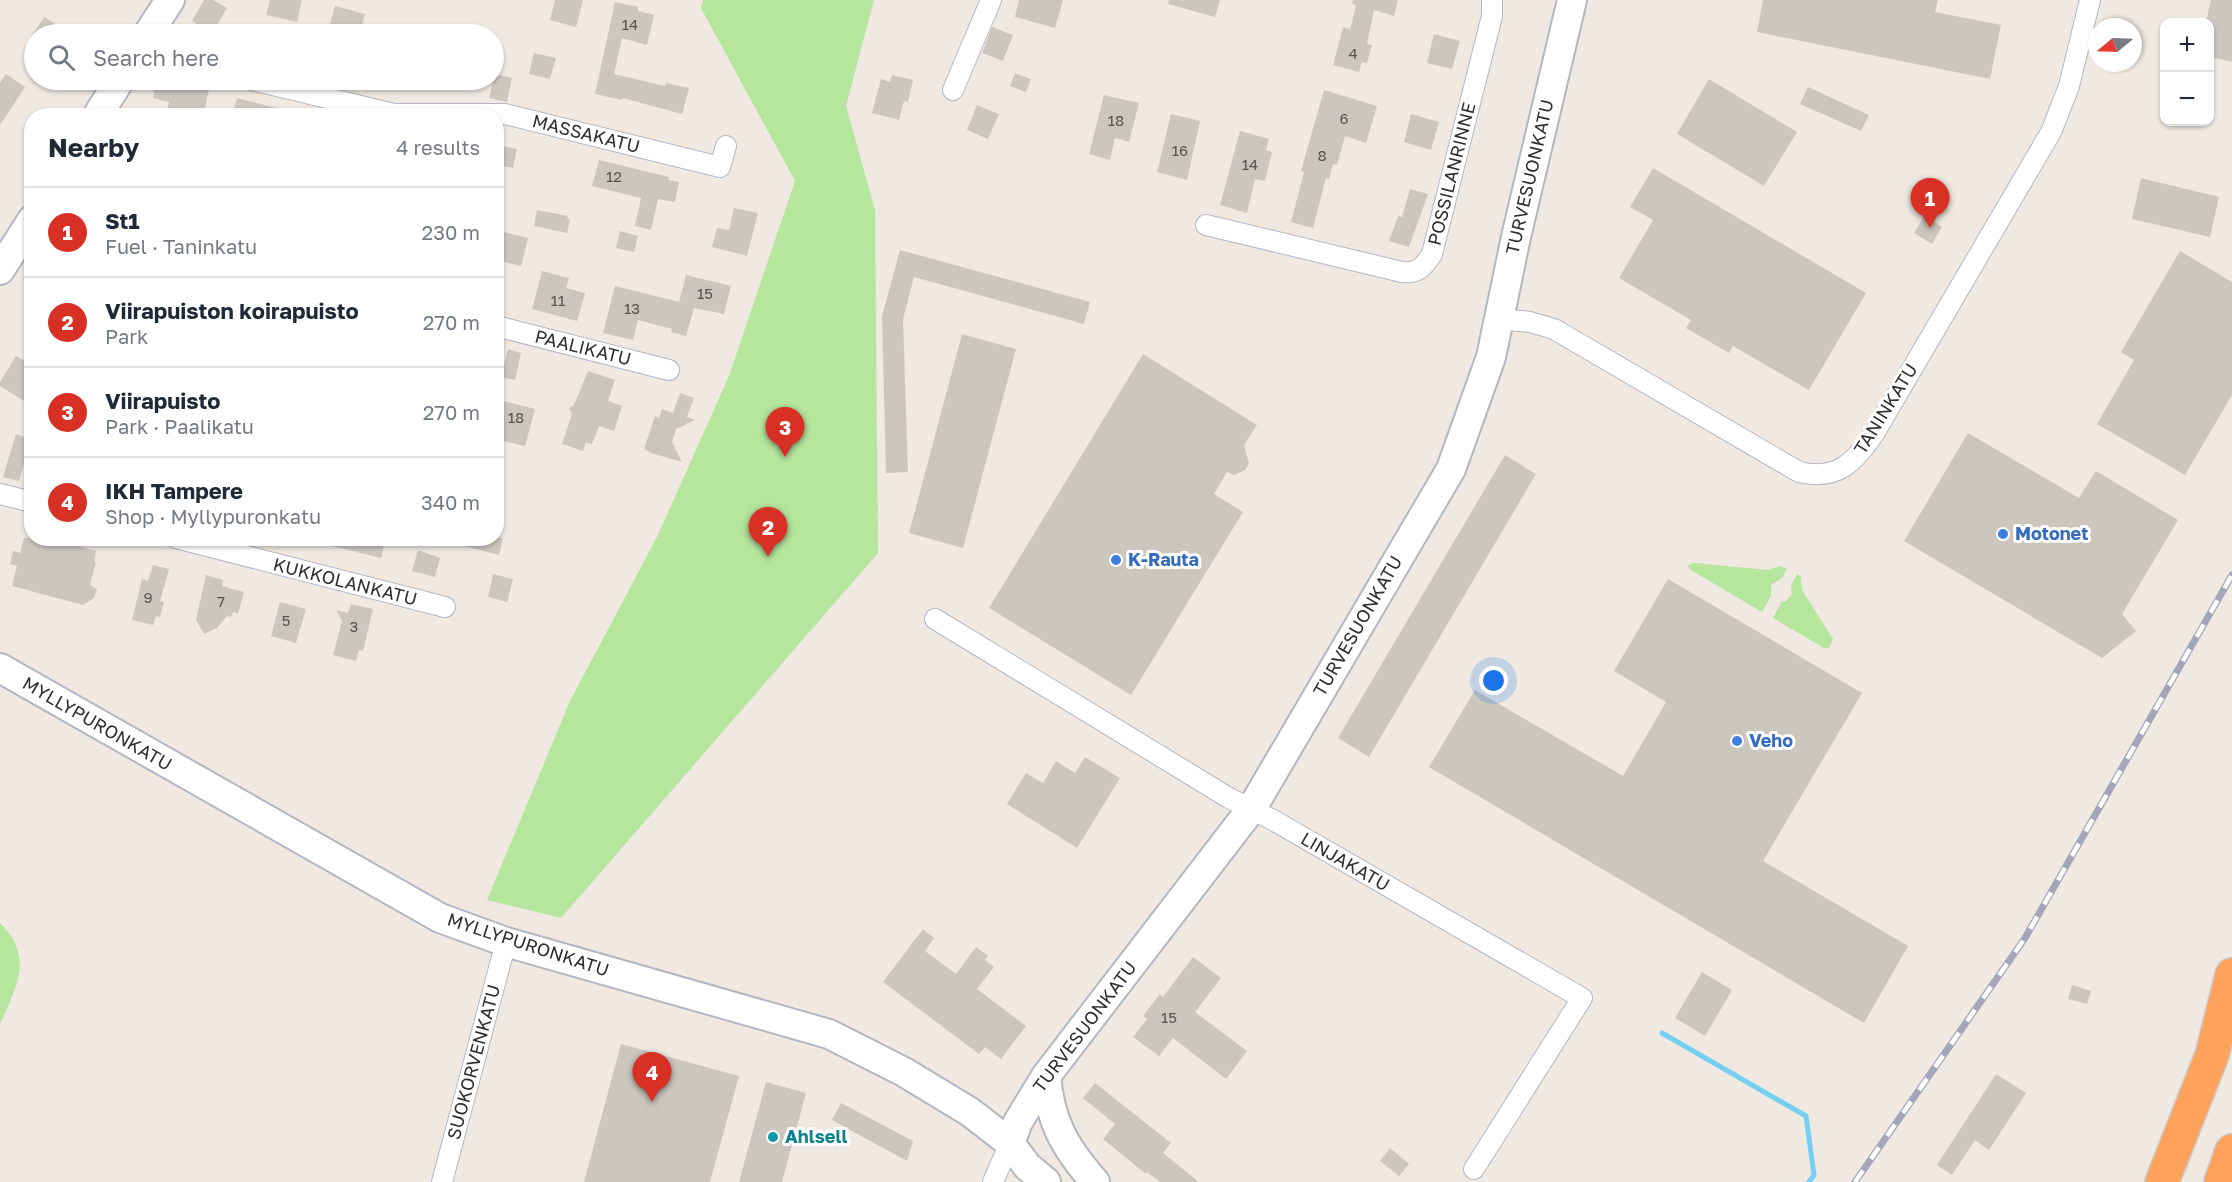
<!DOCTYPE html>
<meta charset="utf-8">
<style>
body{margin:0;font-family:"Golos Text",sans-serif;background:#f6f6f7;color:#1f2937}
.controls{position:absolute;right:18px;top:18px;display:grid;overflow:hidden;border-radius:12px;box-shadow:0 2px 4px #0004}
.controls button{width:54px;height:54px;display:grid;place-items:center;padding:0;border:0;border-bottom:2px solid #e0e1e3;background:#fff;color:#1f2937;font:30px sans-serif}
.compass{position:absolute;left:2088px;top:18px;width:54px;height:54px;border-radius:50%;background:#fff;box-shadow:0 2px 4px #0004;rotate:251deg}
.you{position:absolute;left:1494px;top:681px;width:21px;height:21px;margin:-15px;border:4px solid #fff;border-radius:50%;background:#1a73e8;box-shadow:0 0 0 9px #1a73e833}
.badge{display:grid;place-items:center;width:39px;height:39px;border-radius:50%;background:#d93025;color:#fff;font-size:20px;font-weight:700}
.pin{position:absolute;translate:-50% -50px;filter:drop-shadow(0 2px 3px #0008)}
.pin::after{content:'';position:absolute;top:32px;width:21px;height:18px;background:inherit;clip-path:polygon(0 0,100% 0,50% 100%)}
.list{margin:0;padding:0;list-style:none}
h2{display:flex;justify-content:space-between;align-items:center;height:78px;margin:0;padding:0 24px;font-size:26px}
h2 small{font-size:20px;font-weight:400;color:#747a83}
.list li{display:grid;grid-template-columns:39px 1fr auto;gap:18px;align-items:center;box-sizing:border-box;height:90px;padding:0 24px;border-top:2px solid #e0e1e3}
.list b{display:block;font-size:22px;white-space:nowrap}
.list p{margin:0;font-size:20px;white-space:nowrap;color:#747a83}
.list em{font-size:20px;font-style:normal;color:#747a83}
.icon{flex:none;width:33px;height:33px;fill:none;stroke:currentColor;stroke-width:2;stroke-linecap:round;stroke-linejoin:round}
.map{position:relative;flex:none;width:2232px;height:1182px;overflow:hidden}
.search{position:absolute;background:#fff;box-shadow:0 2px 4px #0004;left:24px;top:24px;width:480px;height:66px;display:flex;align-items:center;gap:15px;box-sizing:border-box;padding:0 21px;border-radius:33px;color:#747a83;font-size:22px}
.panel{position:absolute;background:#fff;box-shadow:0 2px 4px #0004;left:24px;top:108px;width:480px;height:438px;border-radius:24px}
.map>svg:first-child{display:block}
.green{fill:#b6e59e}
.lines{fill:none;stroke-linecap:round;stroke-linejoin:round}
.stream{stroke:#75cff0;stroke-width:5}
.building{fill:#cbc7bf}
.street-casing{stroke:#b4b7c1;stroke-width:22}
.secondary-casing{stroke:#b4b7c1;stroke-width:32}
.highway-casing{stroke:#c9c9c9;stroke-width:36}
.street{stroke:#fff;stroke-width:20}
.secondary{stroke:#fff;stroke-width:28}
.highway{stroke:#ffa35c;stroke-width:33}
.rail-casing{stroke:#a3a6b8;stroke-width:7}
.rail{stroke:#fff;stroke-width:4.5;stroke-dasharray:14;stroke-linecap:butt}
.shop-dot{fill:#3f7fe0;stroke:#fff;stroke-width:2}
.culture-dot{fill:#0f9aa8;stroke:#fff;stroke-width:2}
.labels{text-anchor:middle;stroke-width:6;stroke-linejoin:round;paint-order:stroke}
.number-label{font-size:15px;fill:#555452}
.street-label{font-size:18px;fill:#2e2e2e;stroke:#fff}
.shop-label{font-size:18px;font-weight:bold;fill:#366cbe;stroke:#fff;text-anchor:start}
.culture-label{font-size:18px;font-weight:bold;fill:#0d838f;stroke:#fff;text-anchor:start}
</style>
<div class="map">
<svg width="2232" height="1182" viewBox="0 0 2232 1182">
<rect width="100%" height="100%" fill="#efe9e1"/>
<!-- green -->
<path class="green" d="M703 0H874L846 106 875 210 878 553 561 918 487 900 570 701 657 537 729 376 795 181 701 8Z
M1694 563 1769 570 1780 566 1787 569 1782 578 1771 585V596L1762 612 1689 569 1688 566 1690 564Z
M1797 574 1801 576 1802 590 1833 639 1829 648H1824L1773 618 1782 601 1785 602 1792 594 1791 585Z
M0 923C34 957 17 986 0 1024Z"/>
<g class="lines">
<!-- stream -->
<path class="stream" d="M1662 1033 1806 1116 1814 1175 1809 1182"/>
</g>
<!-- building -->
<path class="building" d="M204 0H213L227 8 212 33 192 21Z
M270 0H302L297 22 266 15Z
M555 0H583L576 27 550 20Z
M1019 0H1063L1055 28 1015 17Z
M1169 0H1220L1215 17 1168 4Z
M1353 0H1398L1394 16 1374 10 1367 44 1372 45 1367 63 1362 62 1359 72 1333 65 1343 27 1350 29 1356 6 1352 4Z
M1763 0H1938L1935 12 2001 25 1990 79 1757 32Z
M2211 0H2232V62L2210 57V22H2206Z
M615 2 638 7V11L654 15 647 45 622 38 614 74 665 86 666 83 689 88 682 114 623 98 622 100 595 94Z
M335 6 365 14 360 34 329 28Z
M44 17 72 34H33Z
M992 27 1013 35 1003 61 982 53Z
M1434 34 1460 41 1452 69 1427 63Z
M534 53 556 58 550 79 529 74Z
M1015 73 1031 79 1026 92 1010 86Z
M6 74 25 87 0 125V83Z
M495 74 512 78 507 102 489 98Z
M892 75 913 80 908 102 904 101 899 120 872 113 881 79 890 82Z
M1709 79 1797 132 1764 186 1677 134Z
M157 80H170L209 89 203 116H166L169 102 153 98Z
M1808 87 1869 115 1861 131 1800 104Z
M1324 90 1377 106 1366 143 1345 136 1337 165 1333 164 1329 179 1326 178 1313 228 1291 222 1304 172 1301 171Z
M1104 95 1139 103 1129 142 1115 138 1110 160 1089 154Z
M237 98 285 110 284 116H232Z
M977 105 999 114 988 139 967 130Z
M1171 114 1200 121 1187 180 1157 172Z
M1411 114 1439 122 1431 150 1404 142Z
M1240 131 1269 139 1266 150 1272 152 1265 181 1255 179 1247 213 1220 205Z
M496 145 517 149 513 168 496 165Z
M599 160 669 177 668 180 679 182 675 202 658 199 651 230 635 226 641 198 592 186Z
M1653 168 1866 293 1809 390 1733 346 1729 353 1686 328 1691 320 1619 278 1653 220 1630 207Z
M2141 178 2219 197 2210 237 2132 219Z
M1410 189 1428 194 1409 247 1389 241 1398 216 1402 217Z
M734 208 758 213 747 256 712 247 717 228 729 230Z
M537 210 568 216 567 219H570L567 233 534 226Z
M1925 215 1942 227 1932 244 1914 233Z
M496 230 528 238 521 266 496 260Z
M620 231 638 236 634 252 616 248Z
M900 250 1090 302 1084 324 914 277 903 319 908 472 886 473 882 316Z
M2180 251 2232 282V395L2185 475 2097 424 2134 360 2121 352Z
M542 271 569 278 566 288 585 293 577 321 532 309Z
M686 275 731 286 724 314 694 308 686 336 671 332 672 329 638 320 633 340 603 333 615 286 679 302Z
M962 334 1016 349 963 548 909 533Z
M508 349 521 353 515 380 501 377Z
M1143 354 1257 425 1244 445 1249 464 1245 470 1234 475 1227 472 1214 494 1243 512 1131 695 989 608Z
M16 356 32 365V388L24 401 0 386V382Z
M588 371 615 380 608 401 622 406 614 431 599 426 592 444 586 442 583 451 562 444 572 414 569 408 574 405Z
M680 393 694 398 687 417 695 420 676 429 672 442 682 462 651 453 644 449 655 416 659 418 662 409 673 413Z
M503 401 535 409 525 446 496 439V427Z
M1968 433 2079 498 2096 471 2178 520 2122 614 2136 631 2102 658 1904 541Z
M16 434 31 439 19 481 3 477Z
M1505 455 1536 474 1369 757 1338 738Z
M24 538H49L96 551 94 562H96L90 585 97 589 94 598 83 605 12 586 17 566 10 564 13 551 20 553Z
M325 538H386L381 558 324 544Z
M454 538H503L499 555 453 543Z
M418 550 440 558 435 577 412 571Z
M153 565 169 569 160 601 164 602 160 617 156 616 153 625 132 620 142 579 148 581Z
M493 574 513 579 507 602 488 597Z
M206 575 223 580 222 586 244 592 238 614 233 612 231 617 227 616 217 628 204 634 196 620Z
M1668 579 1862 693 1763 861 1908 946 1864 1023 1429 767 1475 690 1623 776 1666 702 1614 671Z
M280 602 306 609 296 643 271 636Z
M351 604 373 609 363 651 359 650 356 661 333 655 342 621 336 610 348 613Z
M1085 757 1120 778 1077 848 1007 804 1026 773 1043 783 1056 761 1075 773Z
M923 929 934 938 925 951 956 974 976 947 988 956 985 960 994 967 977 989 1026 1026 1001 1059 985 1047 979 1054 883 982Z
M1193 957 1221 978 1195 1012 1247 1051 1226 1079 1173 1038 1159 1056 1133 1037 1147 1019 1143 1016 1160 994 1163 997Z
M1702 972 1732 990 1705 1036 1675 1018Z
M2072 985 2091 991 2087 1004 2068 999Z
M621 1044 739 1076 710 1182H584Z
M1996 1074 2026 1093 1989 1150 1975 1140 1952 1175 1937 1165Z
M766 1082 806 1093 782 1182H739Z
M1095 1083 1171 1143 1163 1153 1199 1182H1160L1147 1172 1146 1174 1103 1139 1115 1124 1083 1098Z
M841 1103 913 1141 907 1161 832 1120Z
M1390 1148 1409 1164 1399 1176 1380 1161Z"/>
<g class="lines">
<defs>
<path id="street" d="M252 80 394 114H505L720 167 726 146
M953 90 991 0
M1206 225 1402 272C1417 274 1424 267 1432 254L1492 16V0
M1499 319 1530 322 1554 329 1799 472C1838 481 1855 462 1875 432L2051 132 2069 86 2090 0
M496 326 669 370
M0 494 32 502
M176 538 445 607
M935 619 1229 798 1273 820 1582 998 1474 1169
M442 1182 506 942
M993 1182 1010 1143"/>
<path id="secondary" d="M148 34 170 0
M97 116 120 80
M0 270 32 220
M0 668 440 918 506 942 829 1034 904 1072 970 1112 1010 1143 1027 1166 1046 1182
M1046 1076C1050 1122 1065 1148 1095 1182
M1010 1143 1018 1122 1046 1076 1252 808 1451 469 1491 357 1516 237 1572 0"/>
<path id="highway" d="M2162 1182 2212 1055 2232 975
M2221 1182 2232 1151"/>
</defs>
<!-- street casing -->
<use href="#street" class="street-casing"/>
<!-- secondary casing -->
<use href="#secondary" class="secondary-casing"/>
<!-- highway casing -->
<use href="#highway" class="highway-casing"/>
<!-- street -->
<use href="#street" class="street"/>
<!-- secondary -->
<use href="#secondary" class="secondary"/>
<!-- highway -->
<use href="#highway" class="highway"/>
<defs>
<path id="rail" d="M1855 1182 2025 938 2232 575"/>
</defs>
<!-- rail casing -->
<use href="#rail" class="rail-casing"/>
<!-- rail -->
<use href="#rail" class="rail"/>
</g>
<!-- markers -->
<g class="shop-dot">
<circle cx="2003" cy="534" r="6"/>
<circle cx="1116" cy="560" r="6"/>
<circle cx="1737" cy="741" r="6"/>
</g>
<circle class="culture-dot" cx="773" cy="1137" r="6"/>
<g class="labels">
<!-- number labels -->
<g class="number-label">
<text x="630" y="30">14</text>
<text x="1353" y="59">4</text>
<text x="1344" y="124">6</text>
<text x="1116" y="126">18</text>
<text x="1180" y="156">16</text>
<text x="1322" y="161">8</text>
<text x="1250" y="170">14</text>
<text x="614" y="182">12</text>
<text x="705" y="299">15</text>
<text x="558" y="306">11</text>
<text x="632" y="314">13</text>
<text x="516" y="423">18</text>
<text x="148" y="603">9</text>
<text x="221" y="607">7</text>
<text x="286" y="626">5</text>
<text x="354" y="632">3</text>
<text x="1169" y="1023">15</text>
</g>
<!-- street labels -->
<g class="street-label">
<text transform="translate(586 134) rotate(14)" y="6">MASSAKATU</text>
<text transform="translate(1452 174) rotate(-76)" y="6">POSSILANRINNE</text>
<text transform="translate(1530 177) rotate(-77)" y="6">TURVESUONKATU</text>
<text transform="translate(583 348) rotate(14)" y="6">PAALIKATU</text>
<text transform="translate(1886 409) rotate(-58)" y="6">TANINKATU</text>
<text transform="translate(345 582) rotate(14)" y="6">KUKKOLANKATU</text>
<text transform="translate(1358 626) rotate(-60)" y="6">TURVESUONKATU</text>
<text transform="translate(97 724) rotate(30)" y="6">MYLLYPURONKATU</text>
<text transform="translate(1345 862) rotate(30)" y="6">LINJAKATU</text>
<text transform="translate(528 945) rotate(18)" y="6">MYLLYPURONKATU</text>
<text transform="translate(1085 1027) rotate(-53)" y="6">TURVESUONKATU</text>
<text transform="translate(474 1062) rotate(-75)" y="6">SUOKORVENKATU</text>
</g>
<!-- shop labels -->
<g class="shop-label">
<text x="2015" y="540">Motonet</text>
<text x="1128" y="566">K-Rauta</text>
<text x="1749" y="747">Veho</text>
</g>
<!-- culture labels -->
<g class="culture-label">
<text x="785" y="1143">Ahlsell</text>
</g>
</g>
</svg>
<div class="controls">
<button>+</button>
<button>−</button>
</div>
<svg class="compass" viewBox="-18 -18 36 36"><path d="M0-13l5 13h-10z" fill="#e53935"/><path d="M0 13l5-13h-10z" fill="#747a83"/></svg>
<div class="you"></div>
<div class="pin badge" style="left:1930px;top:228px">1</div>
<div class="pin badge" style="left:768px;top:557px">2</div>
<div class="pin badge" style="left:785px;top:457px">3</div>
<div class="pin badge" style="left:652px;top:1102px">4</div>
<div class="search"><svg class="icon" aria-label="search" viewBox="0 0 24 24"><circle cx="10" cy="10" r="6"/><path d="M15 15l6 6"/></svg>Search here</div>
<section class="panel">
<h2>Nearby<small>4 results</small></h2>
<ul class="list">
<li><span class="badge">1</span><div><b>St1</b><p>Fuel · Taninkatu</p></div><em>230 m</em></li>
<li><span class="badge">2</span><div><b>Viirapuiston koirapuisto</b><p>Park</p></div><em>270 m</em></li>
<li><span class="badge">3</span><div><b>Viirapuisto</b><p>Park · Paalikatu</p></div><em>270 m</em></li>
<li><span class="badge">4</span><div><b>IKH Tampere</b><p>Shop · Myllypuronkatu</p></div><em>340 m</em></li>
</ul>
</section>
</div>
